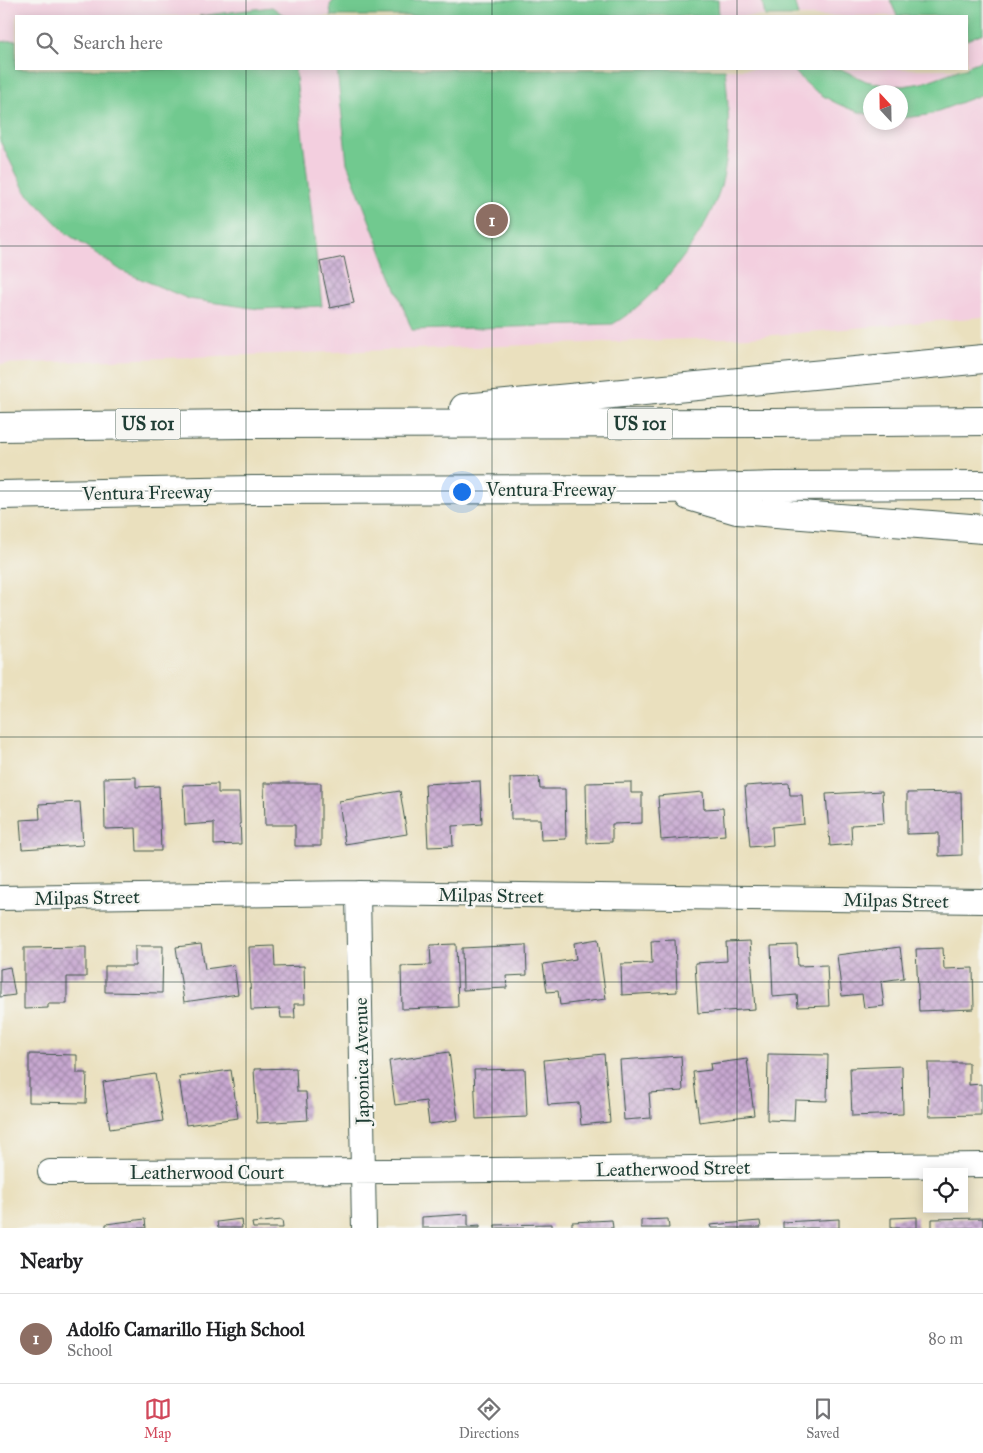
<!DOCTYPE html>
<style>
body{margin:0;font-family:"IM FELL Great Primer",serif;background:#f2f2f2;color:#202124}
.controls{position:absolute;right:15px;bottom:15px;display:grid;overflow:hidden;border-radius:0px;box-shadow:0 2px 12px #0003}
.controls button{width:45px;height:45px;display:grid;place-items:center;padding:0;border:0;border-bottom:1px solid #e0e0e0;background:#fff;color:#202124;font:25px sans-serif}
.compass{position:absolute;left:863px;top:85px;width:45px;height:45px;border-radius:50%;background:#fff;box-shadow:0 2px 12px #0003;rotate:338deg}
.you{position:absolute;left:461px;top:491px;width:18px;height:18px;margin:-12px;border:4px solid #fff;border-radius:50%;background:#1a73e8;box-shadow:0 0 0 8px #1a73e833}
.badge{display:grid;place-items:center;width:32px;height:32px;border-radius:50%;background:#d1495b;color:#fff;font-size:16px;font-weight:700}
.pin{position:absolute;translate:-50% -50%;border:2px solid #fff;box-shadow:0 1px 5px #0006}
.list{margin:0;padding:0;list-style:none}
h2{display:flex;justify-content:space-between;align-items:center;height:65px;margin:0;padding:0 20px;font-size:21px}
h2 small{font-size:16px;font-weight:400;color:#757577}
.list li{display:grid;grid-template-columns:32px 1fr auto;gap:15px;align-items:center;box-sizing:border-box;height:90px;padding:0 20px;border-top:1px solid #e0e0e0}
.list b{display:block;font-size:19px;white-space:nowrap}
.list p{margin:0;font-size:16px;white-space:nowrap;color:#757577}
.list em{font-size:16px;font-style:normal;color:#757577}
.icon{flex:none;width:28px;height:28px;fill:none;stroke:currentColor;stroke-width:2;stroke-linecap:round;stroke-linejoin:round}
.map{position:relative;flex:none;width:983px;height:1228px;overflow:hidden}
.search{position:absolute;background:#fff;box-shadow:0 2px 12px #0003;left:15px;right:15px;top:15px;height:55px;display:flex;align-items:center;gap:12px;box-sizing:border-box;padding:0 18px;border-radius:0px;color:#757577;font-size:19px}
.sheet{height:155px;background:#fff}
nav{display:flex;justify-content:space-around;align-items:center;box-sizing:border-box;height:70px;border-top:1px solid #e0e0e0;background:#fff;font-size:14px;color:#757577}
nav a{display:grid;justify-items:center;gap:2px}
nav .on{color:#d1495b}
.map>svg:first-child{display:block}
.built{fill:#f3cfdf;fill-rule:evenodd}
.green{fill:#71c98f;stroke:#488362}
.building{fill:url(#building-cross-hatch)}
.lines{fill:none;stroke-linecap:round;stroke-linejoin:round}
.minor-casing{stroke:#3d5549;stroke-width:26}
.highway-casing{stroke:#3d5549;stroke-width:30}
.minor{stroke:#fff;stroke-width:24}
.highway{stroke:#fff;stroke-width:28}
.grid{fill:none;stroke:#1f3d34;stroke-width:1;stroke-opacity:0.55}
.labels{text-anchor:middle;stroke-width:5;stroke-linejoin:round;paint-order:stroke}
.shield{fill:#f6f6f2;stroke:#60746d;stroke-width:1}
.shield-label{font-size:18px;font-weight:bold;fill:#1f3d34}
.street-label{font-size:19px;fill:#1f3d34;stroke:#f6f6f2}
</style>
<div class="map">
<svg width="983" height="1228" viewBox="0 0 983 1228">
<defs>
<pattern id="building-cross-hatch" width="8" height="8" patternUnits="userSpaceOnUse" patternTransform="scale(1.25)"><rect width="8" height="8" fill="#c7a7d0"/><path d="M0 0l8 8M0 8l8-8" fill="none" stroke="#a189aa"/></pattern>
</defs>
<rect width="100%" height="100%" fill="#f6f6f2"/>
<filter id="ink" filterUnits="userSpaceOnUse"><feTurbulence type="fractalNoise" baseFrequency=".02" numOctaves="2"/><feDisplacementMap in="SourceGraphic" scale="10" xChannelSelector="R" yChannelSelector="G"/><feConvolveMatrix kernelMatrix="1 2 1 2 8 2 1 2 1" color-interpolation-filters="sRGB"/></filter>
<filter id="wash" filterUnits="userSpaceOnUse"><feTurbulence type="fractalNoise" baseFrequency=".0096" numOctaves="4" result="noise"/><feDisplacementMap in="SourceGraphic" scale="20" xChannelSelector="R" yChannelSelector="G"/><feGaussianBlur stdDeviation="1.12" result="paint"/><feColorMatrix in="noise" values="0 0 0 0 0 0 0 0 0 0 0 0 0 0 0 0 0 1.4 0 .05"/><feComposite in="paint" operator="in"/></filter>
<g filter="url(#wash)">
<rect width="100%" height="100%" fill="#eae0be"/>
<!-- built -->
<path class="built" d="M0 0H983V317L750 337 0 364ZM16 16H967V69H16ZM870 92H900V122H870Z"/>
<!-- green -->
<path class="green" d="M334 0H718L719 16H331L330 5Z
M762 0H794L798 16H765Z
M890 0H983V33L967 40V16H897Z
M272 7 285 16H199Z
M16 40V69H295L322 306 259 309 189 299 122 271 66 233 25 191 0 141V42Z
M983 60V94L928 115 904 118H901L900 92H870V115C841 108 811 93 793 69H841L866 81 884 85 903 86 922 83 961 69H967V66Z
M337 69H725C729 106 731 146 722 182 710 231 657 299 613 324L412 330 347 163Z"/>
<g id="blocks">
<!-- building -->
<path class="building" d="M344 257 354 303 330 308 320 262Z
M136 777V787L159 786 161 851H137L136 828 105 829 104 778Z
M539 777 540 789H565L566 839 541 840 540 819H511L510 778Z
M480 781 482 824 452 826 453 846 428 847 425 784Z
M631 782V793H642V823L612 824V842L587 843 586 783Z
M264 783H321V846H295V825H265Z
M789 783 790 795H802L804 824 772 827 773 845 750 847 745 786Z
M218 784V793H239L241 844 214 845V823L185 825 183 785Z
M400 791 407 834 345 844 339 801Z
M882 791 884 823 851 825 852 844 830 846 826 794Z
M703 792 704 809 723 808 725 835 661 840 658 796Z
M961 792 962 855 939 856V833L907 834V793Z
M80 802 83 845 22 849 20 820 40 819 39 804Z
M598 939 606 999 560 1005 558 991 547 992 543 964 576 959 574 943Z
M675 940 677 992 622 995 621 964 652 963 651 941Z
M750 941 755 1009 698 1013 695 963 727 961 726 942Z
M201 944 205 969 234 965 238 994 184 1002 176 947Z
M456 944 458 1007 402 1009 401 966 431 965 430 945Z
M526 945 527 975 506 976 507 988 463 990 462 948Z
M797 945 798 966 827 965 829 1006 798 1007 797 995 773 997 771 946Z
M135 946H163L162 993 105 992V966H135Z
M274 946 275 967 304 966 305 1004H294L295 1018H281L280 1009 251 1010 249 947Z
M86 947V977H67V1004H48V1008L24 1009V948Z
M900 947 904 978 881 981 884 1006 864 1008 862 994 842 996 837 955Z
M943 948 944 969 973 968 974 1009 919 1011 916 949Z
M10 967 15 995 0 997V969Z
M449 1052 458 1120 429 1124 426 1101 395 1105 389 1061Z
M29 1054 77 1055V1073H87L86 1103 29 1102Z
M604 1054 610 1122 581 1125 579 1103 548 1105 544 1060Z
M768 1054 828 1055 827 1101 795 1100 794 1121 767 1120Z
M681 1056 683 1091 649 1093 651 1118 624 1120 620 1060Z
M747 1059 754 1115 699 1122 693 1072 711 1070 710 1064Z
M928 1063H969V1085L981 1084V1115L929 1116Z
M902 1066 903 1114 852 1116 850 1068Z
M296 1068 297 1092H306L308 1120 257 1123 254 1069Z
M525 1069 527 1117 476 1119 474 1070Z
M231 1070 238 1118 186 1125 179 1077Z
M155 1074 163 1121 110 1129 103 1082Z
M468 1214V1226L480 1225V1228H422V1217Z
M917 1217V1228H891V1218Z
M983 1218V1228H932V1219Z
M145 1219 146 1228H106V1224Z
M241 1219 242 1228H218L217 1222Z
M668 1219 669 1228H641V1220Z
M839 1219V1228H783V1222Z
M282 1220 283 1228H253L252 1223Z
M612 1220 613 1228H572V1222Z
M760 1221 761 1228H711L710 1225Z
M552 1224V1228H495V1225Z"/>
</g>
</g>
<g filter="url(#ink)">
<use href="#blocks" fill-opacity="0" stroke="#3d5549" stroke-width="1"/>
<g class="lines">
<defs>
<path id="minor" d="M358 893 364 1228
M0 898 358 893 983 901
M50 1172 392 1171 983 1165"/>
<path id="highway" d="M464 408 983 359
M0 427 243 424 775 423 983 421
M0 495 252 490 663 489 777 486 983 485
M689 496 737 510 983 529"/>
</defs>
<!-- minor casing -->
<use href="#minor" class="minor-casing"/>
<!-- highway casing -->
<use href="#highway" class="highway-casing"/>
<!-- minor -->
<use href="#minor" class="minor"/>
<!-- highway -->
<use href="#highway" class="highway"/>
</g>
</g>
<!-- grid -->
<path class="grid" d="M246 0V16M492 0V16M737 0V16M246 69V1228M492 69V1228M737 69V1228M0 246H983M0 491H983M0 737H983M0 982H983"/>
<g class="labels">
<!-- shield labels -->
<g class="shield">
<rect x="115.5" y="408.5" width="65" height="31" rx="4"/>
<rect x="607.5" y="408.5" width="65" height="31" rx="4"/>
</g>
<g class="shield-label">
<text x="148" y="430">US 101</text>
<text x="640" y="430">US 101</text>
</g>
<!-- street labels -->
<g class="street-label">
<text x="551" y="496">Ventura Freeway</text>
<text transform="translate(147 492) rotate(-1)" y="7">Ventura Freeway</text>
<text transform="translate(491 895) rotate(1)" y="7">Milpas Street</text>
<text transform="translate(87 897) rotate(-1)" y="7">Milpas Street</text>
<text transform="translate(896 900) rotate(1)" y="7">Milpas Street</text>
<text transform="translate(361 1061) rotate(-91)" y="7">Japonica Avenue</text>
<text transform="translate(673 1168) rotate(-1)" y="7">Leatherwood Street</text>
<text x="207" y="1179">Leatherwood Court</text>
</g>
</g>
</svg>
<div class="controls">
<button><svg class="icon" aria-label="locate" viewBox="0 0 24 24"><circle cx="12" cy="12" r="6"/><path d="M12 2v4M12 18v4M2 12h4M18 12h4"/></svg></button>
</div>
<svg class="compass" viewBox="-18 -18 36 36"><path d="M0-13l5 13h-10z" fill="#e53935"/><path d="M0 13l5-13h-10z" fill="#757577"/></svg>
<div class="you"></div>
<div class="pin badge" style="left:492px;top:220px;background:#8d6e63">1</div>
<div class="search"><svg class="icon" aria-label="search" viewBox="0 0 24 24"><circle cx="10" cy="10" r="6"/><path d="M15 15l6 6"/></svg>Search here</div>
</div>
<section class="sheet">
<h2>Nearby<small></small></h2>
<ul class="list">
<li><span class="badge" style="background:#8d6e63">1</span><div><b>Adolfo Camarillo High School</b><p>School</p></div><em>80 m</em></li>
</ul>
</section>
<nav>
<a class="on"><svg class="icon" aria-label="map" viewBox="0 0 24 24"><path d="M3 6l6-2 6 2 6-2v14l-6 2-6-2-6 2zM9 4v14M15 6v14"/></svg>Map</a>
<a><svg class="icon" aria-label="directions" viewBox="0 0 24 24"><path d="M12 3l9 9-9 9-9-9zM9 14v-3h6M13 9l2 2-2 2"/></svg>Directions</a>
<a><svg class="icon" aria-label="saved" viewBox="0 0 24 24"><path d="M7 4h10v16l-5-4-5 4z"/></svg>Saved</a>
</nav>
